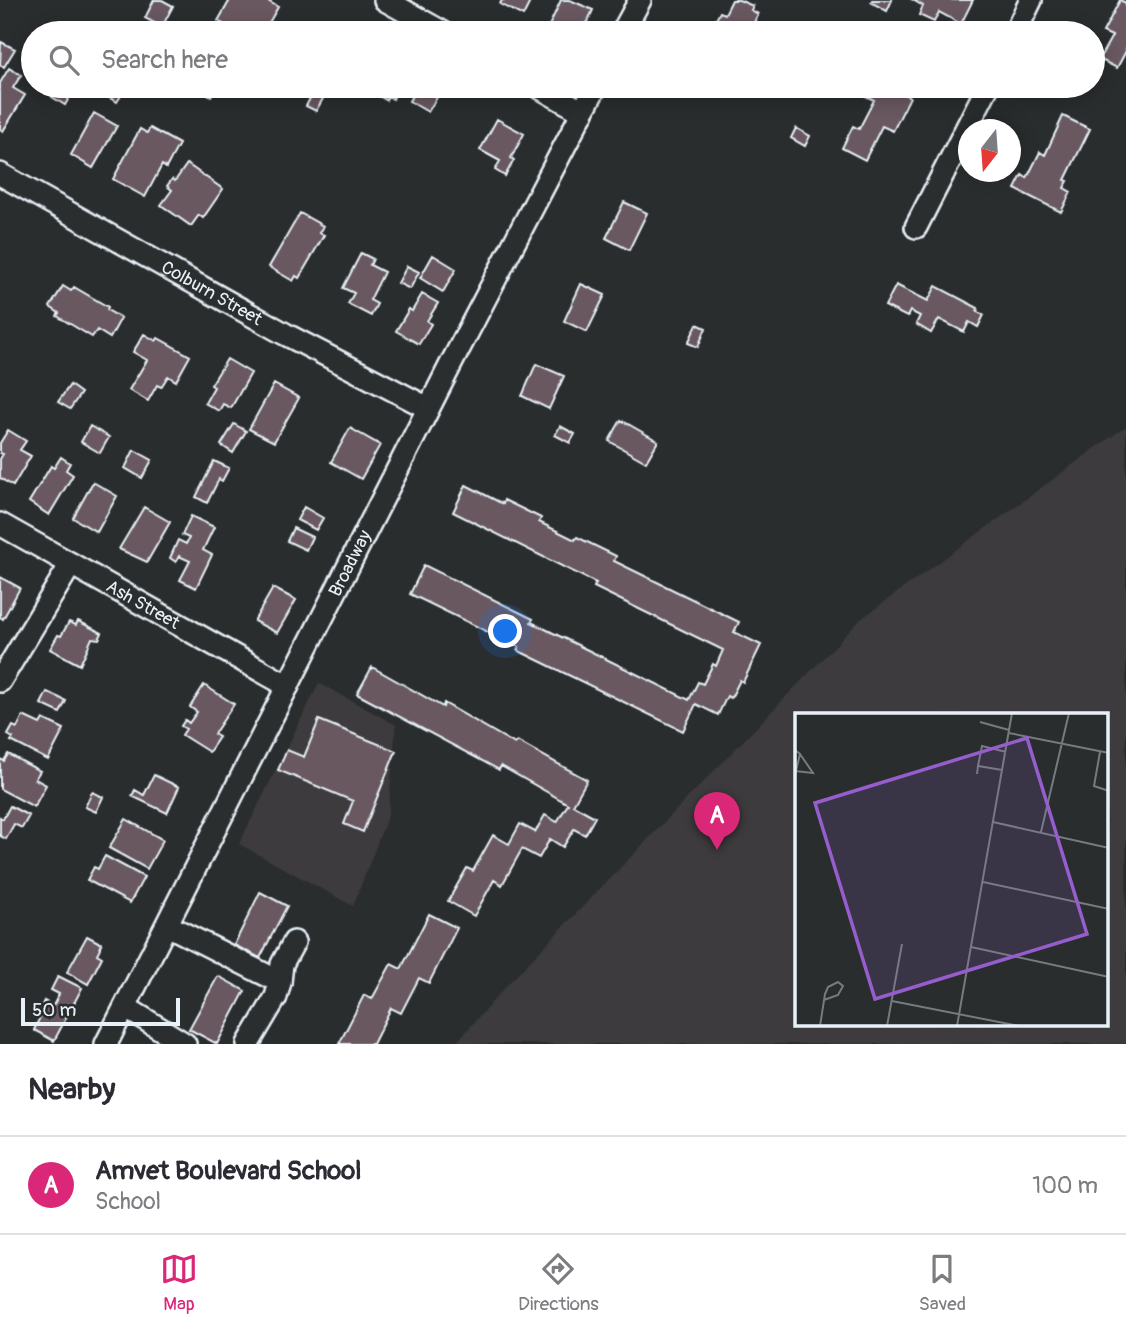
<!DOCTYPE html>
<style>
body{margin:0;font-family:Pangolin,sans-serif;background:#f7f7f7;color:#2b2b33}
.compass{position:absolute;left:958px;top:119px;width:63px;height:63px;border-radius:50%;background:#fff;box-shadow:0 4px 18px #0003;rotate:197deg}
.scale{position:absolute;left:21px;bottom:18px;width:159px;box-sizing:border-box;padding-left:7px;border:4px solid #e8f1f8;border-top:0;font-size:19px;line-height:24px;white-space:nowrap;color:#e8f1f8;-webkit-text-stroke:5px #2a2d2e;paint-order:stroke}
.you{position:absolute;left:506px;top:632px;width:24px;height:24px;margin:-18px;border:5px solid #fff;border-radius:50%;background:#1a73e8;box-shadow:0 0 0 10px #1a73e833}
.badge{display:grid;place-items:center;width:46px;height:46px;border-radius:50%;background:#db2777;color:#fff;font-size:23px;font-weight:700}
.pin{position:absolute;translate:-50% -58px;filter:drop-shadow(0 2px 4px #0008)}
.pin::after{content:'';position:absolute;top:37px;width:24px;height:21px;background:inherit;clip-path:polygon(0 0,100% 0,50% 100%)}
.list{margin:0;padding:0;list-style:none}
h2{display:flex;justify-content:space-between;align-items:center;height:91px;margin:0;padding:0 28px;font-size:30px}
h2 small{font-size:23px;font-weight:400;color:#7c7c81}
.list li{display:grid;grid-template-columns:46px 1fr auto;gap:21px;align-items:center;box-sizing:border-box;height:98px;padding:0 28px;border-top:2px solid #e1e1e2}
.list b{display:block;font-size:26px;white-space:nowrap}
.list p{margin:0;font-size:23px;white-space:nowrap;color:#7c7c81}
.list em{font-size:23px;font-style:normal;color:#7c7c81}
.icon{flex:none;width:38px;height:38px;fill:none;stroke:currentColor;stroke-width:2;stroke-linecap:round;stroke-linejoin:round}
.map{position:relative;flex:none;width:1126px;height:1044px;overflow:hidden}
.search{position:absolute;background:#fff;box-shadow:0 4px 18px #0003;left:21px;right:21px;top:21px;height:77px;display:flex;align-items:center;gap:18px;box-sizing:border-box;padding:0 24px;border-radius:38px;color:#7c7c81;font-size:26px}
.sheet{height:189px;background:#fff}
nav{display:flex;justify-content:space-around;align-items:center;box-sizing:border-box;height:98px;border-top:2px solid #e1e1e2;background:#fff;font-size:19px;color:#7c7c81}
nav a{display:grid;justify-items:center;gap:4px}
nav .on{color:#db2777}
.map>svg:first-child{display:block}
.built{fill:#3d3a3d;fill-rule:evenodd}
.building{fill:#695860;stroke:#e8f1f8;stroke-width:2}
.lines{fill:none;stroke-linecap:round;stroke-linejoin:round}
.minor-casing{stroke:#e8f1f8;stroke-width:26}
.minor{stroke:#2a2d2e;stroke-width:21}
.labels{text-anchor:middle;stroke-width:5;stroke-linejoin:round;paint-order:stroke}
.street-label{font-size:18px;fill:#e8f1f8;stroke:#2a2d2e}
.inset-road{fill:none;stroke:#767b7f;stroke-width:2}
.view{fill:#965dcd;fill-opacity:0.15;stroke:#965dcd;stroke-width:3.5}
.inset-edge{fill:none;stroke:#e8f1f8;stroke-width:3.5}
</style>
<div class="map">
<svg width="1126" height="1044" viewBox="0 0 1126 1044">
<rect width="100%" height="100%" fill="#2a2d2e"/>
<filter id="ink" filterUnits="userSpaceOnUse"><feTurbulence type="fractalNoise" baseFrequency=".0143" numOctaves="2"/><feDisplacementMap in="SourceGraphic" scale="14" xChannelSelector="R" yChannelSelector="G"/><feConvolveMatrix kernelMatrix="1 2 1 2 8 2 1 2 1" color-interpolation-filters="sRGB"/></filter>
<g filter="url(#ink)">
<!-- built -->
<path class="built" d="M1126 426V1044H455L507 985 861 619ZM797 715H1107V1025H797Z
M319 683 396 725 388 815 353 906 239 844Z"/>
<!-- building -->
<path class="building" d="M154 0H162L173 6 162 27 145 18Z
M230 0H266L278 7 263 33 248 25 244 33H239L218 21Z
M502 0H531L523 16 500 4Z
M561 0H570L593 10 586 25 583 24 579 33H550L551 31 547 30Z
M732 0H739L753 6 751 10 758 14 749 33H709L720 12 725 14Z
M872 0H892L887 11 871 2Z
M913 0H973L961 24 939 12 934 22 919 15 923 6Z
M1120 0 1126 3V51L1117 68 1099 59 1112 36 1103 32Z
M317 25 331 33H312Z
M1 42 15 49 4 67 0 65Z
M9 68 21 75 13 88 25 95 3 131 0 129V83Z
M58 86H76L65 105 52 97Z
M112 86 124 91 117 102 106 96Z
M193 86H217L211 96Z
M367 86H395L392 90 396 92 393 99 388 96 386 100 366 88Z
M418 86H425L439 94 428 112 409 101Z
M854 86H887L910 97 893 131 882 126 865 160 842 148 853 126 859 129 874 100 852 89Z
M315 89 325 95 316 111 306 106Z
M94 113 117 126 93 168 71 155Z
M1063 116 1090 129 1065 180 1068 181 1064 188 1071 192 1061 212 1015 189 1022 175 1027 178 1040 152 1045 155Z
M497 119 524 134 511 158 514 160 505 176 495 170 500 161 480 150Z
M150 128 179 144 166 168 162 165 145 197 113 179 140 129 147 133Z
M796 128 810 136 805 146 791 138Z
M187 164 223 189 203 218 199 215 191 226 161 205 172 190 167 186 172 179 175 181Z
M624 202 647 213 629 250 606 238Z
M300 213 323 226 319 233 324 235 299 278 296 276 293 281 269 267Z
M361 253 373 259 370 265 384 272 370 300 377 304 371 316 348 304 354 293 343 288Z
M433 255 456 269 443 292 420 278Z
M407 266 419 272 410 289 398 283Z
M581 284 605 295 587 332 564 321Z
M896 285 928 301 936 286 978 308 977 312 984 315 978 327 969 322 964 332 939 319 931 333 916 324 920 316 910 311 907 317 885 306Z
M63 286 71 291 74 287 108 307 107 310 121 318 110 338 97 330 92 337 57 316 59 313 50 307Z
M422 294 438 303 427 321 431 324 419 344 396 331 409 309 412 311Z
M697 324 706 328 698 347 688 343Z
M144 334 156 341 158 338 190 356 176 381 168 376 161 387 157 385 148 401 129 390 147 360 133 352Z
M227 359 251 373 231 408 223 404 219 411 205 403 214 387 211 385Z
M536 364 564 376 549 409 522 396Z
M274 384 299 398 274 442 249 429Z
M70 385 81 393 70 409 58 402Z
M621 420 658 441 646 462 609 441Z
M234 424 246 431 233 453 221 445Z
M90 426 109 437 100 453 81 442Z
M560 426 575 434 570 443 555 435Z
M350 428 380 445 361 479 331 462Z
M8 430 26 441 20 450 31 456 13 486 0 478V459L3 454 0 453V443Z
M134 450 152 460 142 478 125 468Z
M61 457 70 463 66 470 73 475 49 515 29 502 51 466 54 468Z
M214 461 229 468 222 481 219 479 207 503 196 497Z
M93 482 117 496 97 532 73 518Z
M466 485 503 504 504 500 541 518 539 522 575 540 577 537 616 556 614 561 739 622 734 632 761 645 743 682 740 680 731 698 727 696 718 715 696 704 683 731 517 650 519 647 410 594 424 565 533 619 531 622 689 700 698 682 703 684 713 664 716 666 723 650 594 587 596 583 453 512Z
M144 507 170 522 147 562 119 549Z
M304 507 323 518 316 530 297 520Z
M191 516 214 527 203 550 212 555 196 588 180 580 190 561 179 556 176 562 170 558 178 540 186 544 189 538 182 535Z
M293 528 312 537 306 550 287 541Z
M0 577 20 588 3 619 0 617Z
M273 588 296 600 277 633 254 621Z
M78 621 102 633 99 639 92 638 80 665 50 649 58 635 61 636 69 622 76 625Z
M372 667 443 707 444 703 515 744 517 741 587 780 573 805 595 817 585 835 574 829 563 847 550 839 539 858 522 849 502 885 494 880 474 916 448 901 467 868 473 871 493 835 509 844 520 824 535 832 545 815 557 822 568 804 501 766 499 770 357 694Z
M204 685 234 704 214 734 219 737 209 752 182 735 186 729 181 726 185 720 189 723 197 712 190 707Z
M47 692 66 701 60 713 41 704Z
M23 716 40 724 43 719 64 729 48 760 11 741 13 738 8 735 13 726 17 728Z
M319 720 396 751 363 832 344 824 353 801 278 770 287 750 304 757Z
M8 754 40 771 35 779 46 785 34 807 0 789V759L4 761Z
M154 775 179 787 167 813 132 796 135 790 144 795Z
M92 792 103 797 96 812 85 807Z
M10 806 29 816 22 828 14 824 6 839 0 836V817L3 819Z
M126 819 163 840 147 869 109 848Z
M105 856 144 877 130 903 87 880 94 867 98 869Z
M260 892 287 906 260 958 234 945Z
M429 914 457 928 429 983 419 978 401 1013 391 1008 373 1044H339L364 995 372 999 391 964 401 969Z
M87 936 102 944 97 954 102 957 88 984 67 972Z
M58 976 82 988 54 1041 34 1030 41 1015 38 1013 44 1001 53 1006 59 994 51 990Z
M218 976 245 991 217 1044 189 1029Z"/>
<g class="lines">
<defs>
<g id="minor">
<path d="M385 0 444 33"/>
<path d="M622 33 640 0"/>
<path d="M1015 33 1031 0"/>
<path d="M537 86 583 112"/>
<path id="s1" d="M0 174 285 334 428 408"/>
<path d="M916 227 988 86"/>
<path id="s2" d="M0 524 288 686"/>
<path d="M0 681 71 564"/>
<path d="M167 925 280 982 282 964 294 942"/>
<path d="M125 1007 185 1044"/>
<path id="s3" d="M106 1044 452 362 596 86"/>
<path d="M248 1044 276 997 280 982"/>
</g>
</defs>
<!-- minor casing -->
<use href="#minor" class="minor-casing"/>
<!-- minor -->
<use href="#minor" class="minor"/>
</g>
</g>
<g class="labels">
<!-- street labels -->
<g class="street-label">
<text dy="6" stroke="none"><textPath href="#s1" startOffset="243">Colburn Street</textPath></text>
<text dy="6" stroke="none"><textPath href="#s3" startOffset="539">Broadway</textPath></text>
<text dy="6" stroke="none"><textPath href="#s2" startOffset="164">Ash Street</textPath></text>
</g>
</g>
<!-- overview -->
<g transform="translate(795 713)">
<rect width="313" height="313" fill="#2a2d2e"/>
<path class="inset-road" d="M185 9 214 17M214 20 314 40M0 37 5 41 0 62M305 39 299 73 314 78M183 53 187 33 211 39M0 58 18 60 5 41M182 61 183 53 207 57M198 109 314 135M246 119 274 0M188 169 314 196M176 234 314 264M97 288 224 313M25 313 30 281 33 274 43 269 48 273 43 282 29 287M92 313 107 231M162 313 217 0"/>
<path class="view" d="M232 25 292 221 80 286 20 90Z"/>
<rect width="313" height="313" class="inset-edge"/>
</g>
</svg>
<svg class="compass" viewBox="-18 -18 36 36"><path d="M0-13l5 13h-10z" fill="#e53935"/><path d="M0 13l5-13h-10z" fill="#7c7c81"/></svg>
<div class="scale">50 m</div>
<div class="you"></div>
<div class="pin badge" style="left:717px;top:850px">A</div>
<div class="search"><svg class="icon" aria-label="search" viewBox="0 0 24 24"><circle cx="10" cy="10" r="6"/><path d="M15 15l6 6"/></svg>Search here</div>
</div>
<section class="sheet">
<h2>Nearby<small></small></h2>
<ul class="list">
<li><span class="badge">A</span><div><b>Amvet Boulevard School</b><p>School</p></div><em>100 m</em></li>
</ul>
</section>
<nav>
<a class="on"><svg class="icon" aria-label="map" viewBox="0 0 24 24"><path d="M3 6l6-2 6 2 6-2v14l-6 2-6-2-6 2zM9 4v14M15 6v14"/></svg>Map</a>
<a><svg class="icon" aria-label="directions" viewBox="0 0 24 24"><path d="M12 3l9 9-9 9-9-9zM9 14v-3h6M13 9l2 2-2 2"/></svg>Directions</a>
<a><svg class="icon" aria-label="saved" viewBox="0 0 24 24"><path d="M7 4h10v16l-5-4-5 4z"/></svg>Saved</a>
</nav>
